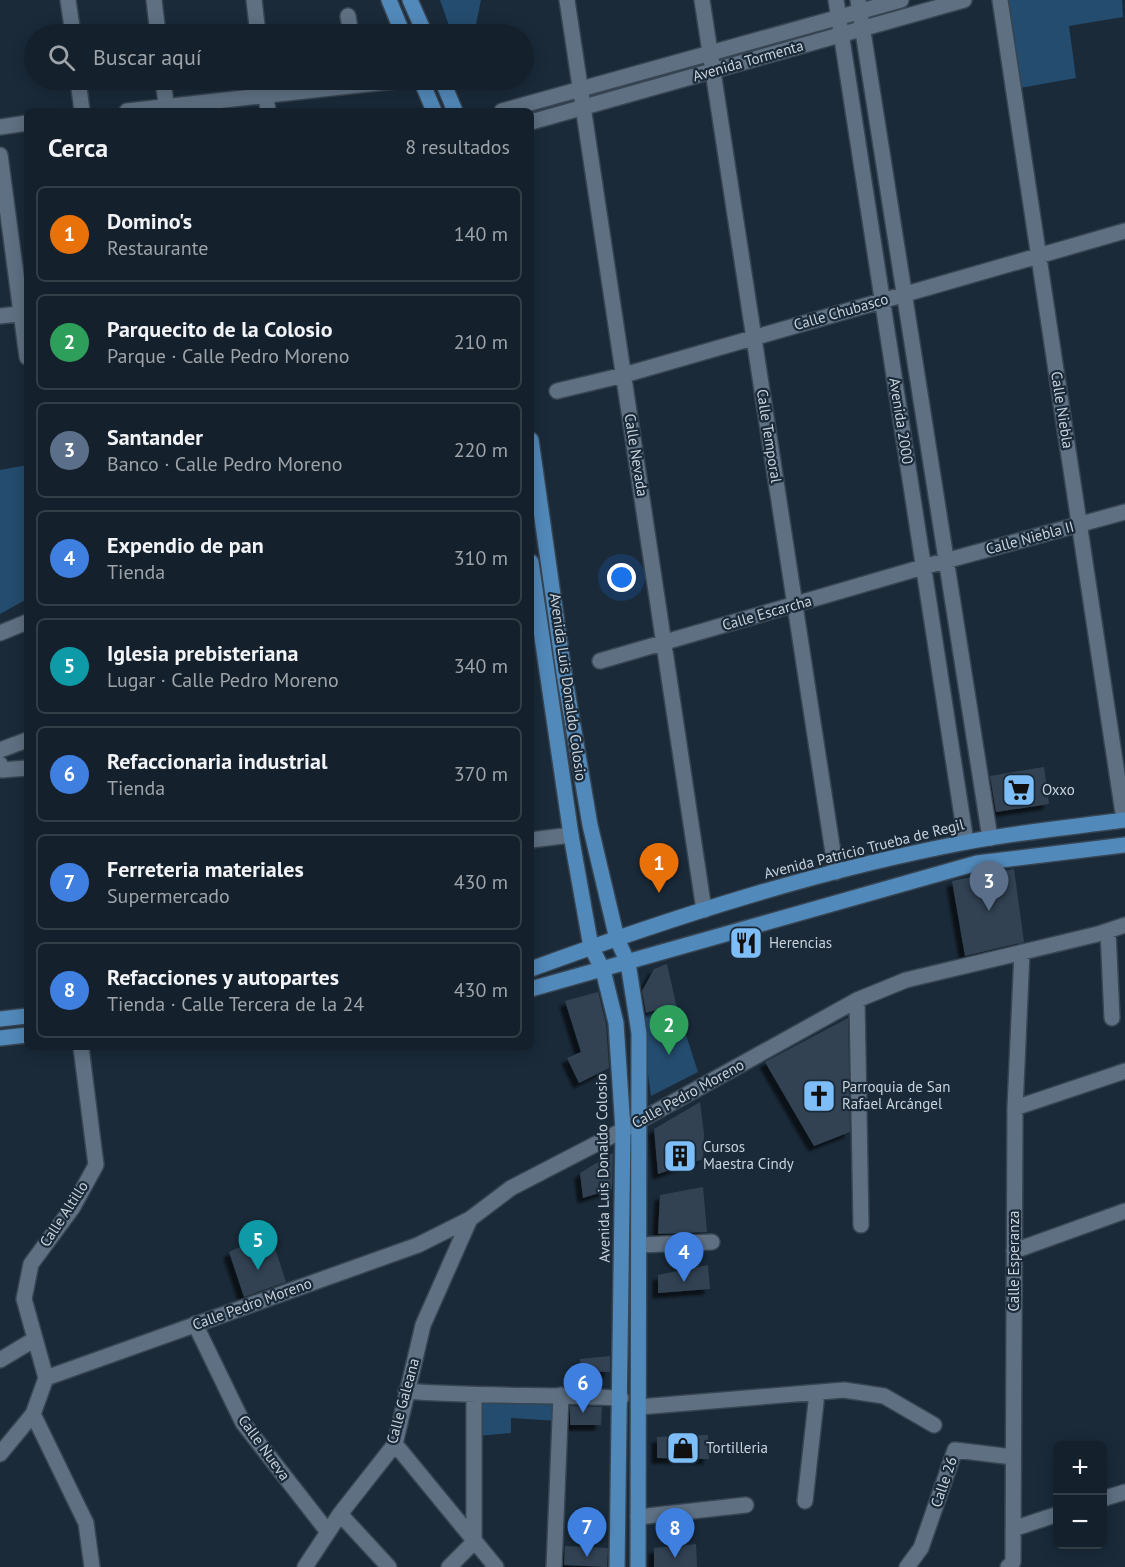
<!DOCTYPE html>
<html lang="es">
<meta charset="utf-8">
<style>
body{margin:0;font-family:"PT Sans",sans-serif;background:#212d37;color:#f1f3f6}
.controls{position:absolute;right:18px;bottom:18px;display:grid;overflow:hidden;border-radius:9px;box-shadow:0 3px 15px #0003}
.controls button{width:54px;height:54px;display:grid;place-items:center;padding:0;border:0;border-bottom:2px solid #333e47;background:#14202b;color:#f1f3f6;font:30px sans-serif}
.you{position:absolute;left:622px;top:578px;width:21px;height:21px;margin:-15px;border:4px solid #fff;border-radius:50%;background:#1a73e8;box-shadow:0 0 0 9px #1a73e833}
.badge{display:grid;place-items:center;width:39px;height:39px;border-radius:50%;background:#2563eb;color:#fff;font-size:20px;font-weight:700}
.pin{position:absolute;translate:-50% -50px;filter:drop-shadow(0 2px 3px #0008)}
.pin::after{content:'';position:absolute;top:32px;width:21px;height:18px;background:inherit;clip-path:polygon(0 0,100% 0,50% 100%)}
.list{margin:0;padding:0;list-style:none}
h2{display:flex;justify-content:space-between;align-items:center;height:78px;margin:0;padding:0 24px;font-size:26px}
h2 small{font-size:20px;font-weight:400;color:#9da3a9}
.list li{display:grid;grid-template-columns:39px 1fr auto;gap:18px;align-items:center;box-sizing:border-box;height:96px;margin:0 12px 12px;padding:0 12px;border:2px solid #333e47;border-radius:9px}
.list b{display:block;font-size:22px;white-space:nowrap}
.list p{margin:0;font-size:20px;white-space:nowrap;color:#9da3a9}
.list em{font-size:20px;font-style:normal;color:#9da3a9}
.icon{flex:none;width:33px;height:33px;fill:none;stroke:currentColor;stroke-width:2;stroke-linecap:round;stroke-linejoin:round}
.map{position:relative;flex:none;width:1125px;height:1567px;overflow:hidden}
.search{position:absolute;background:#14202b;box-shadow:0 3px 15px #0003;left:24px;top:24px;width:510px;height:66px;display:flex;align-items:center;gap:15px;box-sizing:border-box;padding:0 21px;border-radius:33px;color:#9da3a9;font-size:22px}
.panel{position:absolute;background:#14202b;box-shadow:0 3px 15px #0003;left:24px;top:108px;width:510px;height:942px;border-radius:9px}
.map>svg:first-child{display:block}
.green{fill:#244c6e}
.building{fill:#324352;filter:url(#shadow)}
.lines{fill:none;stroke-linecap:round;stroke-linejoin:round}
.street-casing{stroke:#374451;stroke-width:18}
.secondary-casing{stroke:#374451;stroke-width:18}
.primary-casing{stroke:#374451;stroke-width:18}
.street{stroke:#5e7082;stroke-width:15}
.secondary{stroke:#5e7082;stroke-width:15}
.primary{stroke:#5189ba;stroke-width:15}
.labels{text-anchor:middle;stroke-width:4.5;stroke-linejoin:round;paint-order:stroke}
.street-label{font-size:15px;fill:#c8d2dc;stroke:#1a2a39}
.poi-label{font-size:15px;fill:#c8d2dc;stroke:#1a2a39;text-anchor:start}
</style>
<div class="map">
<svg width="1125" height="1567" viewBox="0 0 1125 1567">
<defs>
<filter id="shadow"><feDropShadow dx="-5.5" dy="5.5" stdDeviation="1.5" flood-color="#0009"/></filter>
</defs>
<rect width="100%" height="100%" fill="#1a2a39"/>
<!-- green -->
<path class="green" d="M440 0H481L474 34H452Z
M1007 0H1122L1123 17 1069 26 1076 78 1020 88Z
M27 465V599L0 614V470Z
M676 1004 698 1072 651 1096 640 1016Z
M558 1398V1421L511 1418V1433L477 1436 476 1400Z"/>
<!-- building -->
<path class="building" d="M1044 767 1049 804 996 812 990 776Z
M1014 869 1024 942 965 956 952 881Z
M667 964 676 1004 646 1013 642 991 654 969Z
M598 992 606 1024 609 1068 579 1083 567 1058 581 1052 565 1001Z
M848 1018 850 1132 814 1146 765 1062Z
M700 1102 704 1134 703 1159 658 1174 654 1129Z
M613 1153 612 1189 583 1198 580 1173Z
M703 1187 707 1232 658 1234 660 1195Z
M270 1233 286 1282 244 1297 229 1252Z
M708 1265 710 1289 658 1293V1275Z
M610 1356V1372L581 1371 580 1359Z
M570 1406 602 1407 601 1425H570Z
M708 1435 709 1459 657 1458V1437Z
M696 1544 697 1567H654V1548Z
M565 1546 608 1548 607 1567 564 1565Z"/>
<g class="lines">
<defs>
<path id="street" d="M68 0 73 34
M154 0 158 34
M254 0 258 34
M567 0 704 910
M702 0 836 872
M836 0 966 842
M858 0 990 838
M1000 0 1124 820
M348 16 351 34
M78 80 82 111
M163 80 167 111
M264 80 268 111
M127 111 404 80
M0 127 27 123
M0 155 27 357
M0 316 27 313
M557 391 624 375 1125 231
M0 633 27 622
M600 661 923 567 1125 512
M0 750 27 740
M0 764 2 770 27 768
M531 840 571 835
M1108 931 1112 1018
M857 1000 861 1225
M1015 1108 1125 1071
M640 1245 712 1242
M1014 1251 1125 1211
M195 1324 243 1423 328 1532
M0 1360 35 1339
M46 1378 24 1299 31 1264 73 1207 96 1165 81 1047
M406 1391C478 1397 549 1394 621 1398
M639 1407 844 1390 884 1396 934 1425
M33 1414 86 1523 92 1567
M395 1444 496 1567
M0 1454 33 1414 46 1378 418 1245 470 1219 511 1188 623 1130 857 1000 906 980 1098 934 1125 925
M1102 1499 1125 1492
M805 1501 817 1393
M340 1514 389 1567
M638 1517 746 1505
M1013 1529 1058 1514
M305 1567 340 1514 395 1444 423 1325 470 1219
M449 1567 474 1542V1396
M554 1567 561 1395
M907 1567 921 1548 955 1450 1013 1457
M1008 1567 1013 1562 1015 1108 1022 952"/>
<path id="secondary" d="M502 111 901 0
M531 122 964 0"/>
<path id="primary" d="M389 0 403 34
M410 0 425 34
M421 80 434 111
M442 80 455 111
M531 440 564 673 590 825 617 939 628 963 639 1033 638 1567
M531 562 571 835 591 947 603 970 616 1023 623 1130 617 1567
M531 969C673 917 819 870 967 842 1019 832 1073 827 1125 820
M531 989 977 863 1125 845
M0 1019 27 1016
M0 1038 27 1035"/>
</defs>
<!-- street casing -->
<use href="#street" class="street-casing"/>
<!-- secondary casing -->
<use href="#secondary" class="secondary-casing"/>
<!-- primary casing -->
<use href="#primary" class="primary-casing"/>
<!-- street -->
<use href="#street" class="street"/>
<!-- secondary -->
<use href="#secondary" class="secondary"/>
<!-- primary -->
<use href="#primary" class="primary"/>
</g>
<!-- icons -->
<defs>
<symbol id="supermarket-square" viewBox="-11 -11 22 22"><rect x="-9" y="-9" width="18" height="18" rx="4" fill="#7dbef9" stroke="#1a2a39"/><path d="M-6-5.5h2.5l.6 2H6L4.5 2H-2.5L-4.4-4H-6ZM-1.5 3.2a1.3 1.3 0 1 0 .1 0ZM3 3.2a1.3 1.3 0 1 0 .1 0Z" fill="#111"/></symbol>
<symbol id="restaurant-square" viewBox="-11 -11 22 22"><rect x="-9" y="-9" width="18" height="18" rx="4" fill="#7dbef9" stroke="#1a2a39"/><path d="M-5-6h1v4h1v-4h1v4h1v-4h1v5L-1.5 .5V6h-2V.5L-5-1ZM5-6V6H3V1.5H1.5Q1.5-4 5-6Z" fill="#111"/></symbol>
<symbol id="church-square" viewBox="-11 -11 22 22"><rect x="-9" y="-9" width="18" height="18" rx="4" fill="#7dbef9" stroke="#1a2a39"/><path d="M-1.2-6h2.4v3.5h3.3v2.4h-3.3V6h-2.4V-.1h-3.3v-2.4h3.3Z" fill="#111"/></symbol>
<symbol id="building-square" viewBox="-11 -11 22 22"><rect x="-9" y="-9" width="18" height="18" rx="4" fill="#7dbef9" stroke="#1a2a39"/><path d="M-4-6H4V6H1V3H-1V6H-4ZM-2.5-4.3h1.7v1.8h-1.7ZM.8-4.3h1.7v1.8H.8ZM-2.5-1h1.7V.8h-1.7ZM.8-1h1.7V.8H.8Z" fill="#111"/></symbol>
<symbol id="shop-square" viewBox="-11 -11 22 22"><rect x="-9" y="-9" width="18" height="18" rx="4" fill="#7dbef9" stroke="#1a2a39"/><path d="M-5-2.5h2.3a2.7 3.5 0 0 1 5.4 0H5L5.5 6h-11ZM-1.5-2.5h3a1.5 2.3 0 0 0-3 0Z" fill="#111"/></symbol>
</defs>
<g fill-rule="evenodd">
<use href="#supermarket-square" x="1000" y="771" width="38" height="38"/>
<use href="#restaurant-square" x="727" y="924" width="38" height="38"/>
<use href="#church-square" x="800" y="1077" width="38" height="38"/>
<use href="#building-square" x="661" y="1137" width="38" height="38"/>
<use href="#shop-square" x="664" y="1429" width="38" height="38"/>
</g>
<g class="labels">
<!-- street labels -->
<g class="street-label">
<text transform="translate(748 61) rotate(-16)" y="5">Avenida Tormenta</text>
<text transform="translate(841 312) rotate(-16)" y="5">Calle Chubasco</text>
<text transform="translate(1062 410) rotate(81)" y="5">Calle Niebla</text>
<text transform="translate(901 421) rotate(81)" y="5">Avenida 2000</text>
<text transform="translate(769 436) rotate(81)" y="5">Calle Temporal</text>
<text transform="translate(636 455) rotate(81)" y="5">Calle Nevada</text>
<text transform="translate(1030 538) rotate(-15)" y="5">Calle Niebla II</text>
<text transform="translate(767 613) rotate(-16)" y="5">Calle Escarcha</text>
<text transform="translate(568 687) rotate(82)" y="5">Avenida Luis Donaldo Colosio</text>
<text transform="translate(864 849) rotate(-14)" y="5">Avenida Patricio Trueba de Regil</text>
<text transform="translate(688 1094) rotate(-29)" y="5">Calle Pedro Moreno</text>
<text transform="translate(603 1168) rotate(-91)" y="5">Avenida Luis Donaldo Colosio</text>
<text transform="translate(64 1214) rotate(-57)" y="5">Calle Altillo</text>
<text transform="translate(1014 1261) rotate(-90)" y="5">Calle Esperanza</text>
<text transform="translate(252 1304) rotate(-20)" y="5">Calle Pedro Moreno</text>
<text transform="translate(403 1401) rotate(-75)" y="5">Calle Galeana</text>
<text transform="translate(264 1448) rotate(54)" y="5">Calle Nueva</text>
<text transform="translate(944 1482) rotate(-71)" y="5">Calle 26</text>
</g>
<!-- poi labels -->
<g class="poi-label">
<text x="1042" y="795">Oxxo</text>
<text x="769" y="948">Herencias</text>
<text x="842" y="1092">Parroquia de San<tspan x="842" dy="17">Rafael Arcángel</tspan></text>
<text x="703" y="1152">Cursos<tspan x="703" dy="17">Maestra Cindy</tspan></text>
<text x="706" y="1453">Tortilleria</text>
</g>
</g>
</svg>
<div class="controls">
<button>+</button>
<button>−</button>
</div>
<div class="you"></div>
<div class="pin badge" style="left:659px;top:893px;background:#e8710a">1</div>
<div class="pin badge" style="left:669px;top:1055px;background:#2e9e5b">2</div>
<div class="pin badge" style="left:989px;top:911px;background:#5c6f8a">3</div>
<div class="pin badge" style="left:684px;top:1282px;background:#3f7fe0">4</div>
<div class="pin badge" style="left:258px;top:1270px;background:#0f9aa8">5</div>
<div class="pin badge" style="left:583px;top:1413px;background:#3f7fe0">6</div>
<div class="pin badge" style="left:587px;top:1557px;background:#3f7fe0">7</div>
<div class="pin badge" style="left:675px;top:1558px;background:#3f7fe0">8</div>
<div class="search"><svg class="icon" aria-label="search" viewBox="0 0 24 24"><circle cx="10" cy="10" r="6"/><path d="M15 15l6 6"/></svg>Buscar aquí</div>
<section class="panel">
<h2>Cerca<small>8 resultados</small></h2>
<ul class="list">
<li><span class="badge" style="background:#e8710a">1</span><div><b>Domino's</b><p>Restaurante</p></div><em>140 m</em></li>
<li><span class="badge" style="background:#2e9e5b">2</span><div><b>Parquecito de la Colosio</b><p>Parque · Calle Pedro Moreno</p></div><em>210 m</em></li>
<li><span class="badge" style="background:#5c6f8a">3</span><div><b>Santander</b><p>Banco · Calle Pedro Moreno</p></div><em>220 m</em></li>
<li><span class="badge" style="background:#3f7fe0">4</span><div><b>Expendio de pan</b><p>Tienda</p></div><em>310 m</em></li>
<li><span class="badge" style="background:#0f9aa8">5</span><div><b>Iglesia prebisteriana</b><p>Lugar · Calle Pedro Moreno</p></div><em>340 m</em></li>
<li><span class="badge" style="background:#3f7fe0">6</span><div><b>Refaccionaria industrial</b><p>Tienda</p></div><em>370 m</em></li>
<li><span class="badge" style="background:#3f7fe0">7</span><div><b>Ferreteria materiales</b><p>Supermercado</p></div><em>430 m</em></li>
<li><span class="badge" style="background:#3f7fe0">8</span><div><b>Refacciones y autopartes</b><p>Tienda · Calle Tercera de la 24</p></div><em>430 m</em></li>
</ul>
</section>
</div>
